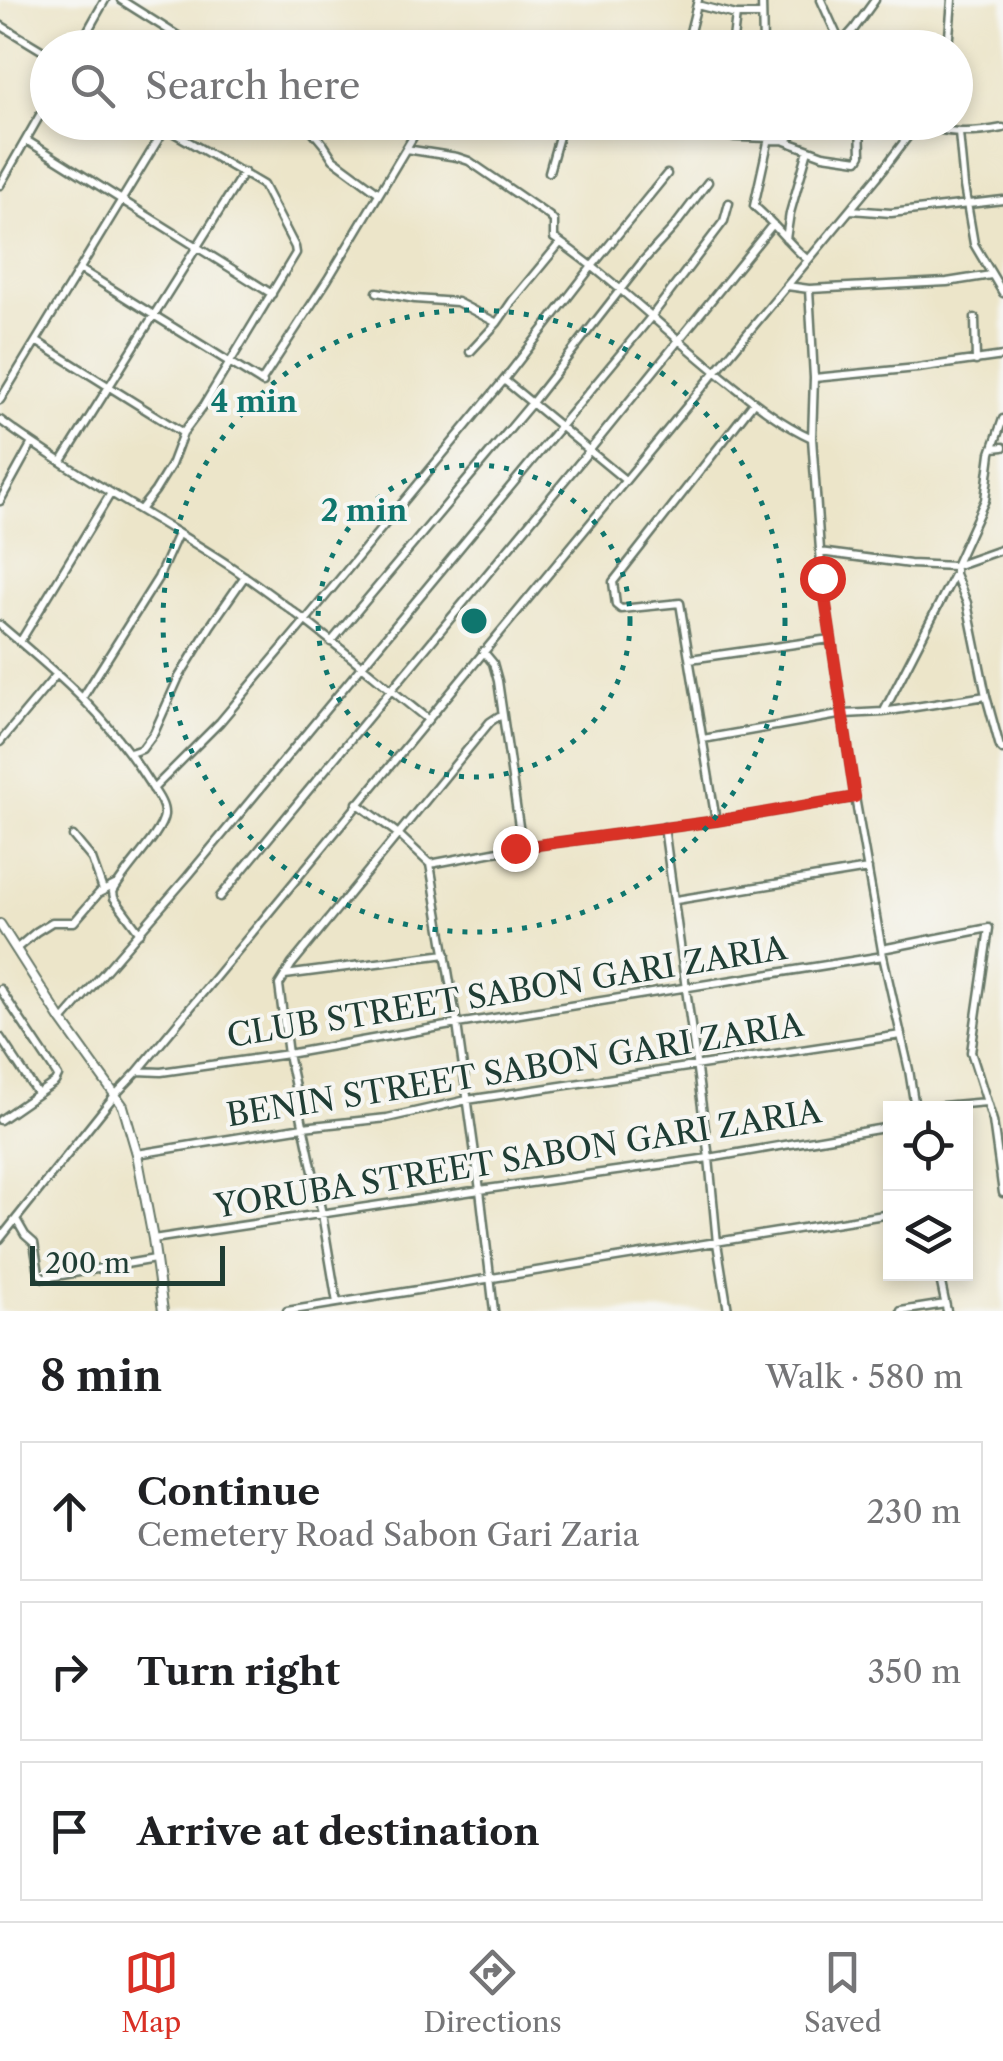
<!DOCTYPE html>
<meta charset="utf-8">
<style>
body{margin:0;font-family:"Libre Caslon Text",serif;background:#f2f2f2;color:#202124}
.controls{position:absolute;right:30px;bottom:30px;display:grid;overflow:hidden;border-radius:0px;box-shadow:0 5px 15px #0003}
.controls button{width:90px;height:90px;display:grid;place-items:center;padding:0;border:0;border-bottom:2px solid #e0e0e0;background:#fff;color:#202124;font:50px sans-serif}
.scale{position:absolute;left:30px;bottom:25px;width:195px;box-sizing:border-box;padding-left:10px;border:5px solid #1f3d34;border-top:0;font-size:28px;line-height:35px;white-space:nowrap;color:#1f3d34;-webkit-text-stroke:8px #f6f6f2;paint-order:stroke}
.stop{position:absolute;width:30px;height:30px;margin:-22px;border:8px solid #d93025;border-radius:50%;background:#fff}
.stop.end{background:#d93025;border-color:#fff;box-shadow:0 2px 10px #0008}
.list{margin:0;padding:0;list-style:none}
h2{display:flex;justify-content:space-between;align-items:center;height:130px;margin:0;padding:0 40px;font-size:42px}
h2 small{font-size:32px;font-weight:400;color:#757577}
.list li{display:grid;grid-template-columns:65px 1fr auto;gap:30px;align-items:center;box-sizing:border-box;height:140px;margin:0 20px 20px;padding:0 20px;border:2px solid #e0e0e0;border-radius:0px}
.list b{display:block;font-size:38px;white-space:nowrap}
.list p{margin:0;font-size:32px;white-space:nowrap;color:#757577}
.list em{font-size:32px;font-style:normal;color:#757577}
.icon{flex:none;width:55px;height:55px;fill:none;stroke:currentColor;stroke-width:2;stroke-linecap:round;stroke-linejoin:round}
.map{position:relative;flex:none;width:1003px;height:1311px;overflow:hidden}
.search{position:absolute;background:#fff;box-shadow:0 5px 15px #0003;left:30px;right:30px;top:30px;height:110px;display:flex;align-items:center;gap:25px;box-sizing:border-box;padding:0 35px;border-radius:55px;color:#757577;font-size:38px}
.sheet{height:610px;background:#fff}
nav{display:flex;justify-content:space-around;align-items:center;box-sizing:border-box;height:140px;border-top:2px solid #e0e0e0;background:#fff;font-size:28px;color:#757577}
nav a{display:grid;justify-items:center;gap:5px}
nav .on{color:#d93025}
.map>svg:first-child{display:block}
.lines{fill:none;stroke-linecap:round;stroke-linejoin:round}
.minor-casing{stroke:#677868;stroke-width:11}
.tertiary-casing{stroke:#677868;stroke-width:12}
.minor{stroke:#fff;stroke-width:6}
.tertiary{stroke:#fff;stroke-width:8}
.route{stroke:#d93025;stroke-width:12}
.ring{fill:none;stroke:#0f766e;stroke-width:5;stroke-dasharray:5 10}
.labels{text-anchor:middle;stroke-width:8;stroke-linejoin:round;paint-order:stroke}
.street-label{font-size:32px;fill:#1f3d34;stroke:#f6f6f2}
.centre{fill:#0f766e;stroke:#f6f6f2;stroke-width:5}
.ring-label{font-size:30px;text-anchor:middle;font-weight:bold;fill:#0f766e;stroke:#f6f6f2;stroke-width:8;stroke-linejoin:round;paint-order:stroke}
</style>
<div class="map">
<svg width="1003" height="1311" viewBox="0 0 1003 1311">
<rect width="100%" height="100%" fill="#f6f6f2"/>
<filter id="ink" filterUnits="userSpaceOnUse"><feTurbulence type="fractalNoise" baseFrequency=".01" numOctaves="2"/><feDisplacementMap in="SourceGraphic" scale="20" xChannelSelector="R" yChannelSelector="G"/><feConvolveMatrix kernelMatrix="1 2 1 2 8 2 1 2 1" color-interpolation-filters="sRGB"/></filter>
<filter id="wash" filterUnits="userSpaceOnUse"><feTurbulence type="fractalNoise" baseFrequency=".0048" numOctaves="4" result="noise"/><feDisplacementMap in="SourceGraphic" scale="40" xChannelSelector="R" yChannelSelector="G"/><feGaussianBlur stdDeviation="2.25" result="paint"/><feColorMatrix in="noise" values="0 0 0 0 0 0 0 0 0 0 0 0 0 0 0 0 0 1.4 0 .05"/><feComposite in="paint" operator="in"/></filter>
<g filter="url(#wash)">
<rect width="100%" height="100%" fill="#ece5c9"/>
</g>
<g filter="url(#ink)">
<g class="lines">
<defs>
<path id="minor" d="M121 0 197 48
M762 0 763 48
M821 0 840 42
M697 5 736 15H762
M0 25 48 54
M78 48 105 0
M686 48 698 0
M732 48 736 15
M837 48 854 29 875 0
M948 48 952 0
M305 122 324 145 333 159 379 193
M608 122 684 135 769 138 754 206C774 222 787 243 808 260
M918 124C947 134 973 134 1003 128
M959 133 964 186 974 244 1003 293
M768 138 769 122
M26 140 272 294
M769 140C795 142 787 137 804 122
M785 141 823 155 858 160 861 155 860 122
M406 149 457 157 469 161 549 216 554 221V238L557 240C618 283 671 336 729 382 755 403 781 424 812 438
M549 172 563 122
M0 185 48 101
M851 210 891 213 1003 200
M786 239 790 213 808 150
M81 270 263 383
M787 286 809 289 947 282 991 275
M809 289 814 378 812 438 822 578 855 797 883 956 909 1070 915 1108
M377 292 415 299 457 302 497 323 513 300 560 243
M975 318 976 361
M36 341 183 433
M470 352 497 323
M814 378 917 368 1003 356
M504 380 625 480
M261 382 328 279 422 122
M0 400 169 122
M0 420C74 475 156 517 233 568 300 613 362 667 426 718
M993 448 1003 447
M62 461 244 172
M0 501 32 443
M140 510 155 491 171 465 183 433 204 405 296 253 295 247 263 185 155 122
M820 552 910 564 955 566 985 500 991 453 1003 419
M955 574 967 603 986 696 1000 747 1003 750
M0 625C59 675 106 714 148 781 154 791 165 803 164 815 162 834 123 871 113 892L114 898 140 933
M20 642 111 493
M331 642 531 404 642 262 674 227 708 182
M483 651 493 663 498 681 522 847
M690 659 830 639
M83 697 158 578 178 534
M884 711 955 573V566L1003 549
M703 739 844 714 883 712 986 696
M0 742 57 674
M130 753 142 749 154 733 179 677 211 625 245 576
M153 789 220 722 305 621 504 380 593 265 667 174
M357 803 397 833 430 864 457 1024 480 1190 494 1311
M716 821 680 603 621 609 616 605 613 582 754 402
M664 827 709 1158 717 1243 728 1311
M73 836 92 859 103 890
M430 864 515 848 716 821 855 797
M220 897 589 451 773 224
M676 900 868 869
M16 949 36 932 52 922H74L99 893 115 885
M882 949 989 928 971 1052 993 1121 1003 1193
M285 975 446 954
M0 989 58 1076 55 1082 0 1120
M62 1021 188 876 651 317 724 221 729 203
M0 1037 37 1093
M138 1071 161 1072 288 1054 457 1024 883 956
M921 1108 986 1102
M137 1154 303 1127 387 1118 467 1100 901 1035
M17 1221 25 1235 34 1243 39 1273 44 1278 155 1259
M0 1239 115 1095 138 1071C383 771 631 474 878 176L919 122
M153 1239 480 1190 709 1158 890 1127
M939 1274 947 1311
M337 1303 322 1214 288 1054 279 985 292 964 490 722 499 716 503 717
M287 1311 890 1214
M901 1311 945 1304"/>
<path id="tertiary" d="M0 924 62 1021 123 1106 137 1154 153 1239 163 1311"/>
</defs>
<!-- minor casing -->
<use href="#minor" class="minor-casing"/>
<!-- tertiary casing -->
<use href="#tertiary" class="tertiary-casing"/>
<!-- minor -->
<use href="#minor" class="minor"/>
<!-- tertiary -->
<use href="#tertiary" class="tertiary"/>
</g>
</g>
<g class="lines" filter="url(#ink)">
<!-- route -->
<path class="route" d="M515 848 716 821 855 797 822 578"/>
</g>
<!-- distance rings -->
<g class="ring">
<circle cx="474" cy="621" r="156"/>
<circle cx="474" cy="621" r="311"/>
</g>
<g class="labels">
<!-- street labels -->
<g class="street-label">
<text transform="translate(507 992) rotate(-9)" y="11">CLUB STREET SABON GARI ZARIA</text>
<text transform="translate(515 1070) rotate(-9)" y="11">BENIN STREET SABON GARI ZARIA</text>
<text transform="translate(518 1159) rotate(-9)" y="11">YORUBA STREET SABON GARI ZARIA</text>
</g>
</g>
<circle cx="474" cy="621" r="15" class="centre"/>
<g class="ring-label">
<text x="254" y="412">4 min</text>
<text x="364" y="521">2 min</text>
</g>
</svg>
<div class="controls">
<button><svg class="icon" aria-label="locate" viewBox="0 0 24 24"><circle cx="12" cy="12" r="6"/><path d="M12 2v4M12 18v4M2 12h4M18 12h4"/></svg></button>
<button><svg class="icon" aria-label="layers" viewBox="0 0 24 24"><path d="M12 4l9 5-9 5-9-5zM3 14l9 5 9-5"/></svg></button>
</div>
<div class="scale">200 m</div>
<div class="stop" style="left:822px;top:578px"></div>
<div class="stop end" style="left:515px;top:848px"></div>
<div class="search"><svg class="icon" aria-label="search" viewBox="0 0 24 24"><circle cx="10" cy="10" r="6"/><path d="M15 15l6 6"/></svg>Search here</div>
</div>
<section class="sheet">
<h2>8 min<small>Walk · 580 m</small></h2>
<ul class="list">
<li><svg class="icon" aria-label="ahead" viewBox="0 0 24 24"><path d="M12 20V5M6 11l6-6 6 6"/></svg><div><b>Continue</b><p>Cemetery Road Sabon Gari Zaria</p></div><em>230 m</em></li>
<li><svg class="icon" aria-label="right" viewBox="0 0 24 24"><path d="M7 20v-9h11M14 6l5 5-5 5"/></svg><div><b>Turn right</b></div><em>350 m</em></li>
<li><svg class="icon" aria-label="arrive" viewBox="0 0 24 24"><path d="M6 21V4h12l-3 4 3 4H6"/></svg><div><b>Arrive at destination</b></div></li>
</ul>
</section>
<nav>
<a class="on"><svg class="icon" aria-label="map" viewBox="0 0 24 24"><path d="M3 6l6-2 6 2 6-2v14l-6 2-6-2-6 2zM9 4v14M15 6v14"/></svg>Map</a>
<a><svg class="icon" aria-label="directions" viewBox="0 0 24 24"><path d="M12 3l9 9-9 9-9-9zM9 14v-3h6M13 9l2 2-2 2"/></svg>Directions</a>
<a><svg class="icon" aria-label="saved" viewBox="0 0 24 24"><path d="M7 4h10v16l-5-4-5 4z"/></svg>Saved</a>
</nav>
